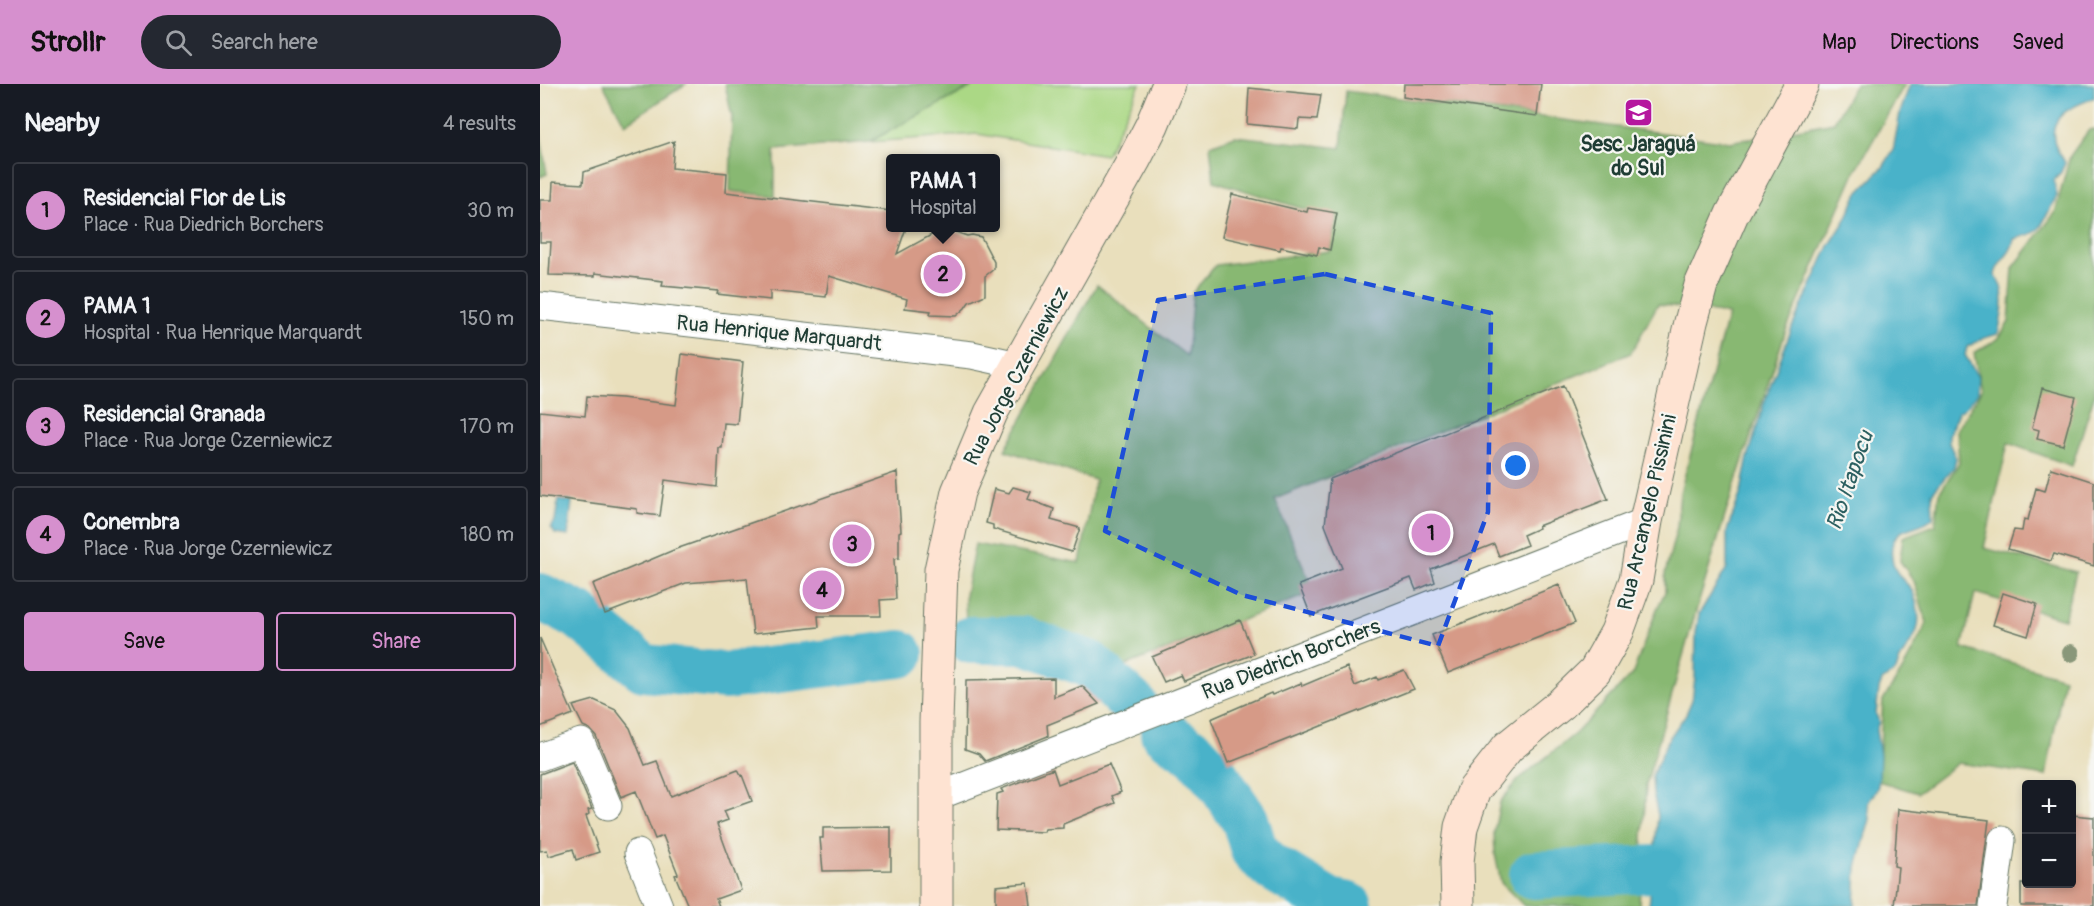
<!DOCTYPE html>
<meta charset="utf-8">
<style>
body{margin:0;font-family:Pangolin,sans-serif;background:#242831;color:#f1f3f6}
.controls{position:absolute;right:18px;bottom:18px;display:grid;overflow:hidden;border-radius:6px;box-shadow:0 3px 9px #0003}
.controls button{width:54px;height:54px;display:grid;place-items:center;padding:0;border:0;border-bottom:2px solid #363941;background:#171b24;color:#f1f3f6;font:30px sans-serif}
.you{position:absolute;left:976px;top:382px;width:21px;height:21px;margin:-15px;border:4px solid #fff;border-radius:50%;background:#1a73e8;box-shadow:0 0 0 9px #1a73e833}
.badge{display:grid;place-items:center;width:39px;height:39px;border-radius:50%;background:#d690ce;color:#111;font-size:20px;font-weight:700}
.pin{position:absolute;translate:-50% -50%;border:3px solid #fff;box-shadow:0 2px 6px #0006}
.popup{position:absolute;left:346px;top:70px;width:114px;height:78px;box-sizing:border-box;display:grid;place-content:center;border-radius:6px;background:#171b24;filter:drop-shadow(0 2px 4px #0005);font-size:20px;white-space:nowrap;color:#9ea1a6}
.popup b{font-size:22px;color:#f1f3f6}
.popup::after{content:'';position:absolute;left:50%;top:100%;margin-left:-12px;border:12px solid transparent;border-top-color:#171b24}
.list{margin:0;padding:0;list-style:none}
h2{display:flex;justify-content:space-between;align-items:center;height:78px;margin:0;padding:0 24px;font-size:26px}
h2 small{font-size:20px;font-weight:400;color:#9ea1a6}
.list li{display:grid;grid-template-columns:39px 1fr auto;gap:18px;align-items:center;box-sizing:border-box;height:96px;margin:0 12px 12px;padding:0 12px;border:2px solid #363941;border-radius:6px}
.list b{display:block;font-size:22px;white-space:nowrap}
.list p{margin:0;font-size:20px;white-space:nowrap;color:#9ea1a6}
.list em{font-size:20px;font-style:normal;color:#9ea1a6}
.actions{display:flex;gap:12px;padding:18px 24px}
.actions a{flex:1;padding:14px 0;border:2px solid #d690ce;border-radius:6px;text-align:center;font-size:21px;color:#d690ce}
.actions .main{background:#d690ce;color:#111}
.icon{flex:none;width:33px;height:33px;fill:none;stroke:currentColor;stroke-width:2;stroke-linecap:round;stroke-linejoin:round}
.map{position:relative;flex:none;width:1554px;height:822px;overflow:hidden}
header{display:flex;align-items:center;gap:36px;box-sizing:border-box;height:84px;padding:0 30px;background:#d690ce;color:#111}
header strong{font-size:28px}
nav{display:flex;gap:33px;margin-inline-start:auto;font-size:21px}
.search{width:420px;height:54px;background:#242831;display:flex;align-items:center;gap:15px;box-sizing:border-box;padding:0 21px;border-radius:33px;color:#9ea1a6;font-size:22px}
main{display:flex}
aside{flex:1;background:#171b24}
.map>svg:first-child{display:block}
.green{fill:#abd885;stroke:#658a5c;stroke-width:1.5}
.forest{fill:#88b872;stroke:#547a53;stroke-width:1.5}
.water{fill:#4ab2c9;stroke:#34787e;stroke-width:1.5}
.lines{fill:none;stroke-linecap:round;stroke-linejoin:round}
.river{stroke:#4ab2c9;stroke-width:48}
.building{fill:#d69a87}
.minor-casing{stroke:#667664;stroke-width:29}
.secondary-casing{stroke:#667664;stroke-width:35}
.minor{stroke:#fff;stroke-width:27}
.secondary{stroke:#fee3d2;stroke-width:33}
.tree{fill:#89977a}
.marked{fill:#1d4ed8;fill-opacity:0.2;stroke:#1d4ed8;stroke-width:4.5;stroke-dasharray:12 8;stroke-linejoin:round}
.labels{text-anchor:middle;stroke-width:4.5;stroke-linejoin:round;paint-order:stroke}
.poi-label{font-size:21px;font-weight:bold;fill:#1f3d34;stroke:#f6f6f2}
.street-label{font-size:21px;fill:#1f3d34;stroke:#f6f6f2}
.water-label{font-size:22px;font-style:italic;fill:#2c6061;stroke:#f6f6f2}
</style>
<header>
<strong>Strollr</strong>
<div class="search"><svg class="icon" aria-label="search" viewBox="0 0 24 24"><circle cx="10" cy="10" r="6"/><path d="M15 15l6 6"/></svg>Search here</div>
<nav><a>Map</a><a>Directions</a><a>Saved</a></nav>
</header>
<main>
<aside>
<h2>Nearby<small>4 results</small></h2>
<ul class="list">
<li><span class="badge">1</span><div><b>Residencial Flor de Lis</b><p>Place · Rua Diedrich Borchers</p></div><em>30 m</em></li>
<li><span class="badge">2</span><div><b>PAMA 1</b><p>Hospital · Rua Henrique Marquardt</p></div><em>150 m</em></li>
<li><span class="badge">3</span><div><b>Residencial Granada</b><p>Place · Rua Jorge Czerniewicz</p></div><em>170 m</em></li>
<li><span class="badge">4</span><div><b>Conembra</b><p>Place · Rua Jorge Czerniewicz</p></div><em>180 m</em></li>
</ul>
<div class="actions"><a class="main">Save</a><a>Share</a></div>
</aside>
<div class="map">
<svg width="1554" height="822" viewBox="0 0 1554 822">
<rect width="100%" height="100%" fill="#f6f6f2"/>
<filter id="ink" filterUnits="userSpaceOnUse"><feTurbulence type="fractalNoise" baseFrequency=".0167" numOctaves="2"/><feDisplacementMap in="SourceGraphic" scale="12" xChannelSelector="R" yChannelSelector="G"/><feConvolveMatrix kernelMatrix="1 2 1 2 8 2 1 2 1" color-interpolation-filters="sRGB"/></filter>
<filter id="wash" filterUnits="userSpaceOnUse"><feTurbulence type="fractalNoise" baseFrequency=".008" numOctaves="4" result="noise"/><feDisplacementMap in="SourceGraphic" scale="24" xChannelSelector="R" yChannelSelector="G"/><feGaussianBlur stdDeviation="1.35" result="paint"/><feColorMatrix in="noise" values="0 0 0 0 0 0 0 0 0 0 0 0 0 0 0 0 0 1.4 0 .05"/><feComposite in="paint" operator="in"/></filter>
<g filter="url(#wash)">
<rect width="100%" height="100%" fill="#e9dfbc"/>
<!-- green -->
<path class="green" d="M437 0H600L566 71 437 50 329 58Z"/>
<!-- forest -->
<path class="forest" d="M63 0H146L85 40Z
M185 0H437L329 58 235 66V112L190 107 192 33Z
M1315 0H1365L1315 88 1245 249 1192 409 1153 537 1106 701 1099 822H984L961 799 955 770 954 748 960 718 979 695 1036 649 1093 589 1117 525 1125 508V490L1137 443 1140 409 1188 230 1118 220 1091 269 735 415 774 508 579 584 591 615 563 624 543 600 497 573 427 574 425 511 435 460 540 479 555 396 465 366 557 201 647 272 653 208 676 181 790 167 797 132 770 127 674 97 670 61 695 52 801 64 806 7 1190 58 1294 38Z
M1554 45V312L1532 382 1468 359 1444 464 1536 488 1524 535 1435 509 1422 564 1524 594 1506 692 1418 679 1378 709 1338 697 1343 616 1362 587 1387 539 1374 497 1360 477 1363 453 1395 441 1399 409 1419 379 1417 345 1441 307 1434 269 1458 255 1469 238 1473 184 1515 129 1530 72 1549 46Z
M0 48 7 90 0 93Z"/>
<!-- water -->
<path class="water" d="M1370 0H1554V14C1530 23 1505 33 1516 63 1518 69 1523 73 1525 79L1520 90 1514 96 1517 112C1512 119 1503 142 1497 147 1491 151 1481 153 1474 155 1472 171 1457 177 1455 191 1468 207 1462 232 1458 250L1441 255 1427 263 1425 271 1438 293 1437 310 1426 323 1418 328 1409 351V359L1416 374 1414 383 1392 409 1393 433C1383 445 1361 441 1354 456 1349 466 1352 482 1359 491 1362 496 1368 500 1371 505 1375 512 1377 521 1378 528 1383 554 1361 564 1356 587L1342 597 1339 605 1336 630 1339 638 1336 646 1340 671 1339 696 1337 705 1328 719 1330 735 1317 783 1315 822H1109L1118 731 1113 709 1112 692 1128 656 1146 630 1152 616 1155 594 1156 549 1159 530 1187 484V447L1201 408 1207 377 1224 319 1253 241 1289 162 1305 137 1318 109 1343 83 1353 67 1360 29Z
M18 416 32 418 28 452 15 450 11 443 15 438Z"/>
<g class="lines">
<!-- river -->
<path class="river" d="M0 513 38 531 104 584 186 592 360 570
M431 556H483L549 580 594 621
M624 649 654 669 676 693 705 736 714 766 730 782 790 818 809 822
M993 791 1113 785"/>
</g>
<g id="blocks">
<!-- building -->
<path class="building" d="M864 0H1001L997 32 863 13Z
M709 4 781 11 777 36 759 35 758 45 707 40Z
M134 57 132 84 187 89 186 108 351 127V144H366L357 170 404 144 427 152 432 151 441 153 454 178V185L445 192V211L429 218 425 224 416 232 390 231 391 227 365 224 367 215 289 192 286 213 230 207V216L177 210 178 207 122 202 123 197 55 189V192L9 191 11 158H0V116H12L13 98 43 100 44 88Z
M692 110 767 128 768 124 797 129 790 166 779 163 777 171 741 163 740 166 682 153Z
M142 270 203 278 197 340 184 339 182 364H179L177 403 125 396 120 432 97 429V425L0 412V327L45 332 47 312 82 314 136 321Z
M1023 302 1068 415 998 442 999 444 983 451 987 461 959 472 954 460 891 485 895 498 876 506 871 494 771 532 759 501 802 484 785 441 790 395Z
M1502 304 1536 313 1523 361 1497 355 1499 346 1492 344Z
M1511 384 1554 398V482L1514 470 1511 477 1468 465 1474 446 1482 447 1484 435 1488 436 1496 404 1505 407Z
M357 388 361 447 359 448V474L354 475 356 515 340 516 341 532H278L279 543 213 550 207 494 146 499 65 530 53 500 136 465Z
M473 403 491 408 488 415 514 425 511 436 540 444 532 468 453 445V441L446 439 454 405 469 409Z
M1019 501 1035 539 908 589 892 551Z
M1463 509 1497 520 1488 552 1453 541Z
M700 536 714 570 644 597 641 591 624 598 612 573Z
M0 554 33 630 0 643Z
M807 583 815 602 837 593 838 596 864 586 874 605 688 679 671 635 731 609 732 611 761 599 762 602Z
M514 594V613L542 602 559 620 507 641 508 652 445 677 439 670 425 665 426 596Z
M54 616 76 626 90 644 105 681 117 677 131 712 198 686 201 692 202 691 212 717 184 727 188 736 177 740 201 806 176 815 179 822H148L135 791 138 790 123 752 115 755 96 707 81 713 56 652 50 645 43 642 33 622Z
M32 678 52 725 48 726 49 730 46 732 59 768 36 776 33 765 9 772 7 766 0 767V690Z
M569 680 581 708 572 712 575 719 523 740V744L505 745 504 748 456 746 457 710 463 708 461 705 513 685 518 700Z
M1358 725 1449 736 1438 822H1354L1358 783 1354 782Z
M1532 731 1554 733V822H1481V800H1532Z
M351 743V786L283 787 280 754H283V744Z
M488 799 491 822H456V802Z"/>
</g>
</g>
<g filter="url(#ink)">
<use href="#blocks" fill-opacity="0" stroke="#667664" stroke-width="1.5"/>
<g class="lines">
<defs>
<path id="minor" d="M0 222 432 271 478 281
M0 673 41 658 68 722
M396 713 1106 437
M98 769 119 822
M1453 822 1462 756"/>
<path id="secondary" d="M396 822V638L401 486 418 408 451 329 594 76 612 41 629 0
M918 822 917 778 921 743 934 706 968 663 1021 620 1055 587 1077 548 1096 496 1106 437 1151 238 1161 201 1192 130 1262 0"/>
</defs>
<!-- minor casing -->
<use href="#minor" class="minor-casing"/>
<!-- secondary casing -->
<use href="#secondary" class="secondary-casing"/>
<!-- minor -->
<use href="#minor" class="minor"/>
<!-- secondary -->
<use href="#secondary" class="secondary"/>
</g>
<!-- trees -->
<circle class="tree" cx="1531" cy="569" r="9"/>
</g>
<!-- marked area -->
<path class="marked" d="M785 190 951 229 948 428 898 562 702 511 565 447 618 216Z"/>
<!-- icons -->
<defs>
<symbol id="school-square" viewBox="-11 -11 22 22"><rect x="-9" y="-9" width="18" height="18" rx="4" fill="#b5179e" stroke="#f6f6f2"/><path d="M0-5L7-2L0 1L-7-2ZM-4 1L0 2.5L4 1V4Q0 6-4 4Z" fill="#fff"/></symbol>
</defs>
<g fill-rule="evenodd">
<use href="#school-square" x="1082" y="12" width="33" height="33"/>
</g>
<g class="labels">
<!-- poi labels -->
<g class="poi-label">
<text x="1098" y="67">Sesc Jaraguá<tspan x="1098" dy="24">do Sul</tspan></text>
</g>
<!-- street labels -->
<g class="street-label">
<text transform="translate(239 249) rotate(6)" y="7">Rua Henrique Marquardt</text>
<text transform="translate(476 292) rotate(-62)" y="7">Rua Jorge Czerniewicz</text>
<text transform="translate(1107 428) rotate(-77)" y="7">Rua Arcangelo Pissinini</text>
<text transform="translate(751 575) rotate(-21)" y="7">Rua Diedrich Borchers</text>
</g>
<!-- water labels -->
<g class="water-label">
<text transform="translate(1309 396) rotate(-71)" y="8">Rio Itapocu</text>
</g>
</g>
</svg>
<div class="controls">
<button>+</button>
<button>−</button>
</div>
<div class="you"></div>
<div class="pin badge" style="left:891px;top:449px">1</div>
<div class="pin badge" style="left:403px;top:190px">2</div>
<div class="popup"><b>PAMA 1</b>Hospital</div>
<div class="pin badge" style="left:312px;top:460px">3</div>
<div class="pin badge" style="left:282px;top:506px">4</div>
</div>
</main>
